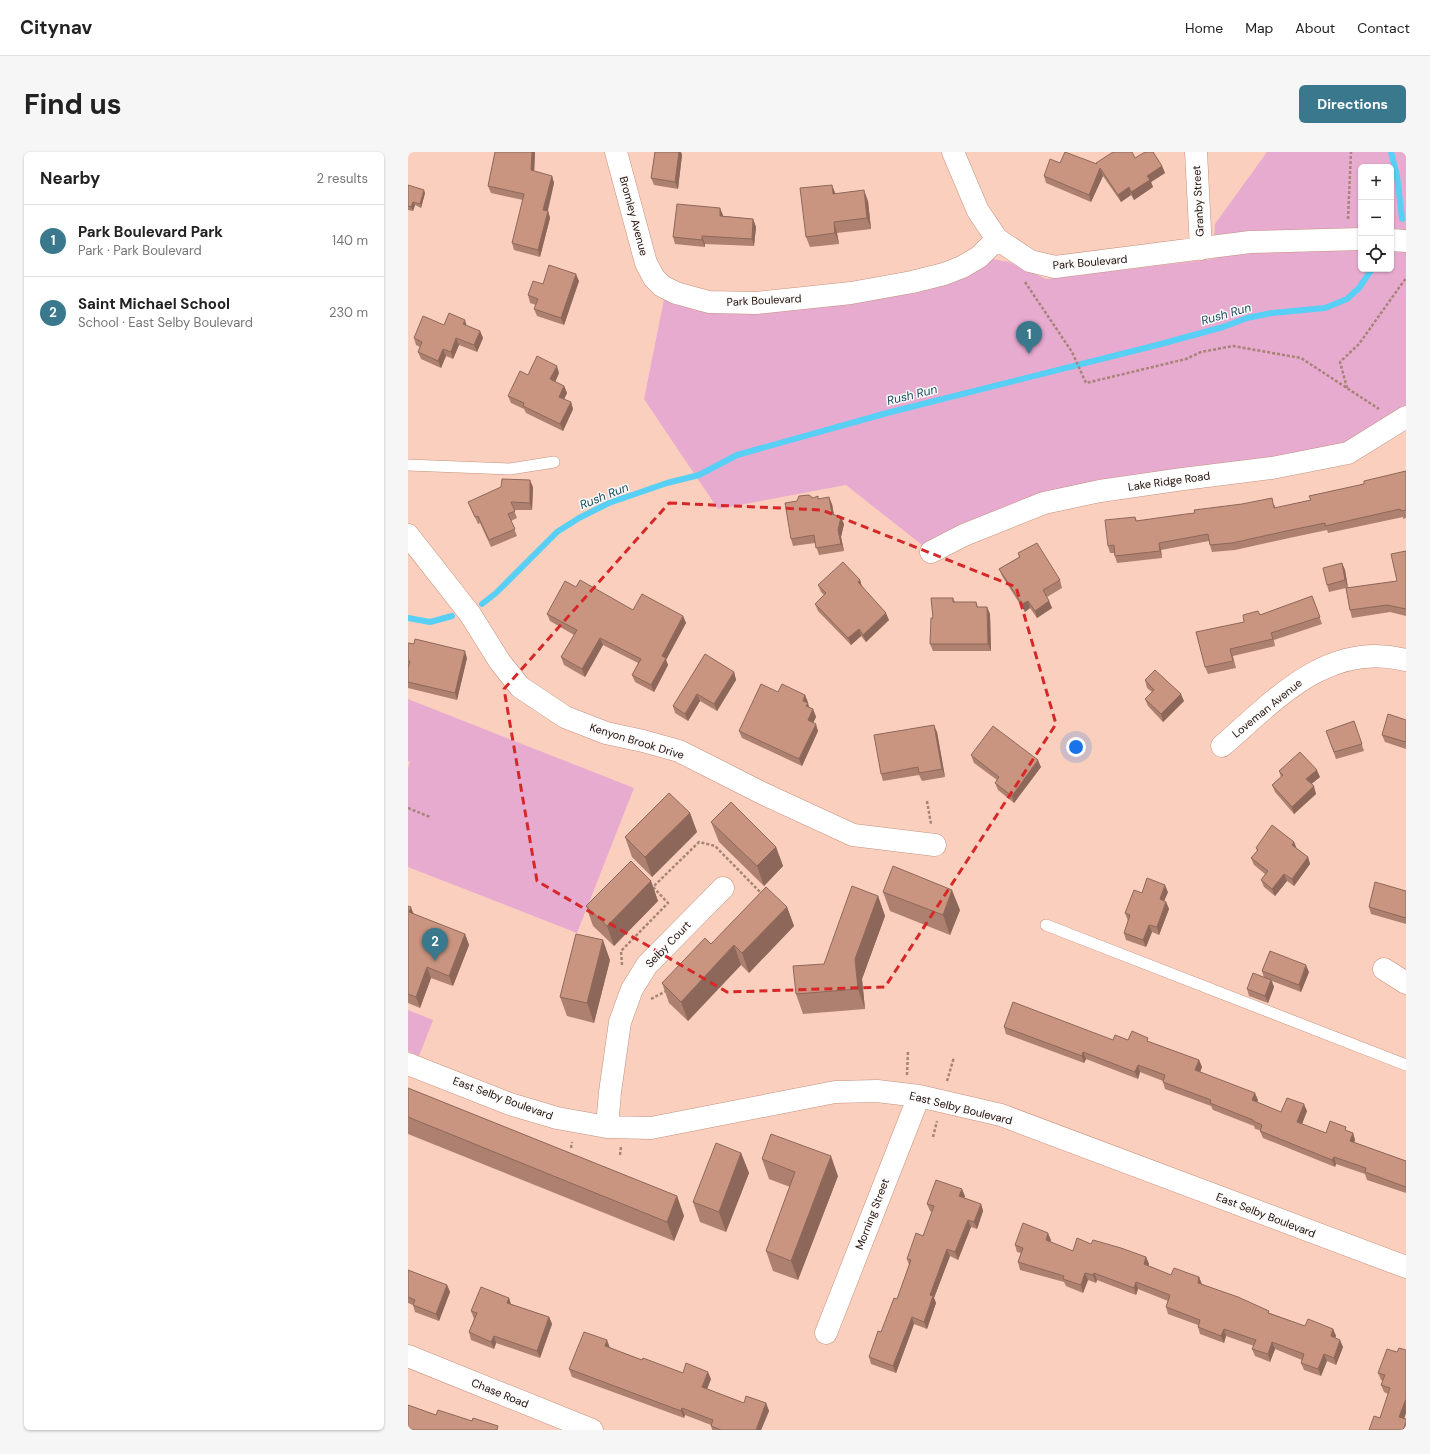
<!DOCTYPE html>
<meta charset="utf-8">
<style>
body{margin:0;font-family:"DM Sans",sans-serif;background:#f6f6f6;color:#222}
.controls{position:absolute;right:12px;top:12px;display:grid;overflow:hidden;border-radius:6px;box-shadow:0 1px 3px #0004}
.controls button{width:36px;height:36px;display:grid;place-items:center;padding:0;border:0;border-bottom:1px solid #e0e0e0;background:#fff;color:#222;font:20px sans-serif}
.you{position:absolute;left:668px;top:595px;width:14px;height:14px;margin:-10px;border:3px solid #fff;border-radius:50%;background:#1a73e8;box-shadow:0 0 0 6px #1a73e833}
.badge{display:grid;place-items:center;width:26px;height:26px;border-radius:50%;background:#3a798d;color:#fff;font-size:13px;font-weight:700}
.pin{position:absolute;translate:-50% -33px;filter:drop-shadow(0 1px 2px #0008)}
.pin::after{content:'';position:absolute;top:21px;width:14px;height:12px;background:inherit;clip-path:polygon(0 0,100% 0,50% 100%)}
.list{margin:0;padding:0;list-style:none}
h2{display:flex;justify-content:space-between;align-items:center;height:52px;margin:0;padding:0 16px;font-size:17px}
h2 small{font-size:13px;font-weight:400;color:#767676}
.list li{display:grid;grid-template-columns:26px 1fr auto;gap:12px;align-items:center;box-sizing:border-box;height:72px;padding:0 16px;border-top:1px solid #e0e0e0}
.list b{display:block;font-size:15px;white-space:nowrap}
.list p{margin:0;font-size:13px;white-space:nowrap;color:#767676}
.list em{font-size:13px;font-style:normal;color:#767676}
.icon{flex:none;width:22px;height:22px;fill:none;stroke:currentColor;stroke-width:2;stroke-linecap:round;stroke-linejoin:round}
.map{position:relative;flex:none;width:998px;height:1278px;overflow:hidden;border-radius:6px}
header{display:flex;align-items:center;gap:24px;box-sizing:border-box;height:56px;padding:0 20px;background:#fff;border-bottom:1px solid #e0e0e0}
header strong{font-size:19px}
nav{display:flex;gap:22px;margin-inline-start:auto;font-size:14px}
.intro{display:flex;align-items:center;justify-content:space-between;box-sizing:border-box;height:96px;padding:0 24px}
h1{margin:0;font-size:28px}
.button{padding:10px 18px;border-radius:6px;background:#3a798d;color:#fff;font-size:14px;font-weight:700}
main{display:flex;gap:24px;padding:0 24px}
aside{flex:1;background:#fff;border-radius:6px;box-shadow:0 1px 3px #0004}
.map>svg:first-child{display:block}
.green{fill:#e8abd0;fill-rule:evenodd}
.lines{fill:none;stroke-linecap:round;stroke-linejoin:round}
.stream{stroke:#58cff5;stroke-width:6}
.lane-casing{stroke:#c4917d;stroke-width:12}
.street-casing{stroke:#c4917d;stroke-width:23}
.path{stroke:#a68477;stroke-width:2.5;stroke-dasharray:3 2;stroke-linecap:butt}
.lane{stroke:#fff;stroke-width:11}
.street{stroke:#fff;stroke-width:22}
.wall{fill:#ad806f}
.shaded-wall{fill:#8d685a}
.building{fill:#c99581;stroke:#8d685a}
.marked{fill:none;stroke:#d62828;stroke-width:3;stroke-dasharray:8 5;stroke-linejoin:round}
.labels{text-anchor:middle;stroke-width:3;stroke-linejoin:round;paint-order:stroke}
.street-label{font-size:11px;fill:#200e07;stroke:#fbfbfb}
.water-label{font-size:12px;font-style:italic;fill:#194c5b;stroke:#fbfbfb}
</style>
<header>
<strong>Citynav</strong>
<nav><a>Home</a><a>Map</a><a>About</a><a>Contact</a></nav>
</header>
<div class="intro"><h1>Find us</h1><a class="button">Directions</a></div>
<main>
<aside>
<h2>Nearby<small>2 results</small></h2>
<ul class="list">
<li><span class="badge">1</span><div><b>Park Boulevard Park</b><p>Park · Park Boulevard</p></div><em>140 m</em></li>
<li><span class="badge">2</span><div><b>Saint Michael School</b><p>School · East Selby Boulevard</p></div><em>230 m</em></li>
</ul>
</aside>
<div class="map">
<svg width="998" height="1278" viewBox="0 0 998 1278">
<rect width="100%" height="100%" fill="#fbcfbe"/>
<!-- green -->
<path class="green" d="M859 0H998V265L940 301 692 340 523 400 438 333 310 357 236 247 256 147 288 155 569 118 586 107 601 110 638 127 805 107 807 72ZM953 15H983V117H953Z
M0 547 226 636 169 781 0 715V616L2 610 0 609Z
M0 858 25 868 11 904 0 899Z"/>
<g class="lines">
<!-- stream -->
<path class="stream" d="M983 0 989 24 994 67
M74 452 88 441 149 380 171 366 201 351 259 331 291 323 329 303 479 261 749 193 815 175 839 166 864 161 917 156 939 147 951 136 964 117
M0 466 22 470 44 464"/>
<defs>
<path id="lane" d="M0 313 102 317 146 310
M638 773 998 913"/>
<path id="street" d="M208 0 238 111 246 126 254 134 268 141 301 150 348 151 443 141 504 130 536 122 554 115 571 105 589 87
M545 0 570 59 589 87 622 109 647 115 842 90 953 87
M788 0 793 97
M983 88 998 89
M0 383 62 462 92 510 112 535 157 565 198 581 235 589 271 599 356 642 445 683 527 693
M523 400 556 383 636 351 692 339 775 327 864 316 940 301 998 265
M814 594C867 548 920 488 998 508
M976 817 998 831
M0 912 102 952 149 966 199 975 243 976 427 940 469 939 511 944 593 963 998 1115
M199 975 202 940 212 870 224 837 239 813 315 736
M418 1181 511 944
M0 1204 184 1278"/>
</defs>
<!-- lane casing -->
<use href="#lane" class="lane-casing"/>
<!-- street casing -->
<use href="#street" class="street-casing"/>
<!-- path -->
<path class="path" d="M940 67 943 0
M617 130 664 200 678 231 778 207 793 200 825 194 893 206 971 257
M939 236 932 210 951 192 998 126
M519 649 523 672
M0 656 22 665
M214 813 213 799 260 751 245 735 291 690 307 694 354 742
M243 847 258 839
M499 923 500 898
M539 929 546 905
M525 985 529 969
M163 996 164 990
M212 1003 213 995"/>
<!-- lane -->
<use href="#lane" class="lane"/>
<!-- street -->
<use href="#street" class="street"/>
</g>
<!-- wall -->
<path class="wall" d="M87 0H127L126 19 144 24 146 31 140 59 142 66 132 105 106 98 104 91 115 48 83 41 80 34Z
M247 0H273L274 3 270 37 246 33 243 26Z
M727 6 754 14 757 21 743 30 745 35 726 48 723 43 713 50 695 24 683 50 638 31 636 24 652 11 688 12Z
M0 33 17 41 13 56 7 53 5 59 0 58Z
M428 42 460 49 463 77 429 81 431 92 402 95 398 85Z
M315 63V64L345 67 348 75 346 94 297 92V95L267 92 265 85Z
M171 129 156 173 129 164 126 157 128 153 122 151 120 143 135 132Z
M36 173 59 174 72 179 75 186 69 200 51 193 45 207 38 204 33 216 13 207 10 200 12 195 8 193 6 186Z
M151 221 147 230 156 234 159 241 156 247 163 250 165 257 155 279 118 261 116 257 103 251 100 244 120 223Z
M998 319V366L995 367V365L920 381 919 378 886 385 827 398 804 400 802 393 801 389 753 398 754 406 709 411 706 401H702L700 394 727 365 729 369 867 353V356L903 348Z
M125 335 124 358H106L109 366 103 369 109 384 83 395 72 371 70 372 60 350Z
M405 346 411 347 424 352 426 363 436 372 433 385 436 399 411 403 407 391 385 394 383 387 389 349Z
M998 399V464L982 460 944 466 942 458 938 436 921 440 919 433 934 411 937 418 940 436 989 429Z
M610 401 652 428 654 436 639 445 641 449 644 456 629 466 622 456 617 460 594 424 591 417 611 405Z
M452 428 454 434 481 468 458 490 453 484 443 493 410 459 407 452 416 443 413 440 410 433Z
M168 435 225 458 275 464 278 471 258 508 260 513 246 540 227 530 224 523 230 511 195 493 177 525 156 513 153 505 166 483 142 469 139 462Z
M904 444 914 472 866 488 867 494 825 504 828 516 800 522 797 515 836 470 852 463Z
M545 446 547 450H568L570 455H579L582 462 583 499H525L522 492 525 466Z
M0 491 59 506 49 548 0 536Z
M326 520 328 528 309 559 292 549 280 569 267 561 265 554Z
M737 528 776 549 755 570 740 554 737 547 744 540 739 536Z
M370 540 397 543 401 556 405 557 408 565 405 571 410 579 394 614 334 586 331 579Z
M998 568V597L977 590 974 583Z
M946 569 956 599 928 607 918 579Z
M529 580 537 625 514 629 511 623 475 629 473 622Z
M563 603 633 615 606 651 590 638 587 631 589 628 566 611Z
M871 619 912 625 903 632 908 642 886 662 867 640 864 633 873 625Z
M282 661 289 680 244 725 224 705 217 685Z
M303 670 368 695 375 714 356 734 311 690Z
M886 690 888 696 900 705 902 712 886 734 879 729 867 744 856 735 853 728 857 722 846 713 843 706 849 699 848 696Z
M243 729 250 749 206 794 185 774 178 754Z
M998 739V772L963 762 961 755Z
M475 740 552 758 542 783 482 759Z
M760 740 756 749 758 750 761 757 751 783 744 780 738 795 718 788 716 781 720 769 717 761 734 741Z
M470 744 477 764 454 827 457 857 395 862 388 842 416 812Z
M0 754 6 762 57 782 61 793 45 834 23 826 12 856 0 851Z
M379 755 386 774 341 821 333 813 280 869 261 851 254 831 303 792Z
M202 808 186 871 159 864 152 845Z
M854 819 901 820 893 840 864 829 866 835 860 851 841 844 839 837 856 826Z
M596 875 705 888H720L742 890 791 908 794 915 792 920 850 948 849 950 873 960 899 959 894 972 918 981 940 979 945 981 947 988 946 990 998 1009V1041L959 1028 957 1022 928 1012 927 1015 855 986 852 979V978L847 977 846 974 805 958 803 954 757 937 755 930V929L732 920 730 927 678 907 676 911 598 882Z
M0 936 269 1044 276 1064 266 1089 0 982Z
M333 1001 341 1021 318 1080 292 1070 285 1050Z
M354 1007 430 1024 390 1128 365 1119 358 1099 382 1035 361 1027Z
M557 1044 556 1046 573 1052 575 1059 569 1077 563 1075 550 1108 542 1104 526 1146 528 1151 519 1177 506 1172 488 1221 463 1212 461 1205 489 1147 501 1113 499 1107 515 1084 524 1060 522 1059 519 1052Z
M643 1088 642 1090 665 1099 683 1092 738 1105 741 1112 740 1114 763 1123 791 1125 794 1132 862 1161 897 1174 925 1177 928 1184 927 1186 935 1195 928 1213 919 1209 913 1224 896 1218 893 1211 894 1208 867 1197 862 1210 847 1204 844 1197 846 1194 818 1184 816 1191 792 1182 790 1175V1173L760 1162 758 1155 760 1149 730 1137 728 1143 689 1128 688 1131 680 1128 675 1141 658 1134 656 1130 612 1118 610 1110 613 1101 609 1100 607 1093Z
M0 1118 39 1133 42 1140 31 1169 7 1160 5 1153 0 1151Z
M101 1146 103 1152 141 1165 144 1172 132 1206 88 1191 86 1197 63 1188 61 1180 66 1167 63 1159Z
M201 1195 234 1208 275 1221 303 1227 299 1237 336 1251H358L361 1259 353 1278H304L303 1273 277 1263 276 1266 164 1225 161 1217Z
M998 1198V1261L996 1267 972 1266 980 1242 976 1240 973 1233 975 1229 973 1228 970 1221 989 1200Z"/>
<!-- shaded-wall -->
<path class="shaded-wall" d="M124 0H127L126 25 123 18Z
M271 0H273L274 3 270 37 267 30Z
M754 14 757 21 743 30 745 35 726 48 723 40 739 24Z
M692 16 695 24 683 50 681 43Z
M144 24 146 31 138 65 135 58Z
M424 33 428 43 425 42Z
M721 35 723 43 713 50 710 43Z
M16 38 17 41 13 56 12 52Z
M456 38 460 49 463 77 459 66Z
M5 50 7 53 5 59 3 55Z
M312 56 315 63 314 71 312 64Z
M140 59 142 66 132 105 130 98Z
M345 67 348 75 346 94 344 87Z
M426 70 429 81 431 92 427 81Z
M294 84 297 92V95L294 88Z
M168 122 171 129 156 173 153 166Z
M57 168 59 175 55 172Z
M72 179 75 186 69 200 66 193Z
M48 186 51 193 45 207 43 200Z
M35 197 38 204 33 216 30 209Z
M149 214 151 221 145 235 142 227Z
M156 234 159 241 154 252 151 245Z
M163 250 165 257 155 279 152 272Z
M122 328 125 335 124 358 122 351Z
M421 345 424 352 427 369 424 362Z
M433 365 436 372 433 385 436 399 433 392 430 378Z
M751 391 753 398 754 406 752 399Z
M934 411 937 418 940 436 937 428Z
M452 428 454 435 450 430Z
M620 449 622 456 617 460 614 452Z
M641 449 644 456 629 466 627 459Z
M579 455 582 462 583 499 580 492Z
M478 461 481 468 458 490 455 483Z
M275 464 278 471 258 508 260 513 246 540 243 533 254 504Z
M451 477 453 484 443 493 440 486Z
M192 486 195 493 177 525 174 517Z
M57 499 59 506 49 548 47 541Z
M326 520 328 528 309 559 306 552Z
M289 542 292 549 280 569 277 562Z
M773 542 776 549 755 570 753 562Z
M397 543 400 550 398 554 400 551 402 558 401 561 395 549Z
M405 557 408 565 403 575 400 568Z
M408 572 410 579 394 614 391 607Z
M526 573 529 580 537 625 534 617Z
M630 608 633 615 606 651 604 644Z
M909 618 912 625 901 634 898 627Z
M906 634 908 642 886 662 884 655Z
M282 661 289 680 244 725 237 705Z
M886 690 889 697 884 693Z
M368 695 375 714 356 734 349 714Z
M900 705 902 712 886 734 884 727Z
M876 722 879 729 867 744 864 737Z
M243 729 250 749 206 794 199 774Z
M757 733 760 740 754 754 752 747Z
M544 738 552 758 542 783 535 763Z
M470 744 477 764 454 827 457 857 450 837 447 807Z
M758 750 761 757 751 783 749 775Z
M3 755 7 766 1 760Z
M379 755 386 774 341 821 334 801Z
M741 773 744 780 738 795 735 788Z
M57 782 61 793 45 834 41 824Z
M195 788 202 808 186 871 179 851Z
M326 793 333 813 280 869 273 850Z
M898 813 901 820 893 840 891 833Z
M19 815 23 826 12 856 8 845Z
M863 828 866 835 860 851 857 844Z
M675 900 678 907 676 911 674 904Z
M791 908 794 915 790 926 787 918Z
M730 913 732 920 730 927 727 920Z
M847 941 850 948 847 956 844 948Z
M896 952 899 959 892 977 889 970Z
M945 981 947 988 944 996 942 989Z
M333 1001 341 1021 318 1080 311 1060Z
M423 1004 430 1024 390 1128 383 1109Z
M926 1005 928 1012 927 1015 924 1008Z
M554 1037 557 1044 554 1051 551 1044Z
M269 1044 276 1064 266 1089 259 1070Z
M573 1052 575 1059 569 1077 566 1070Z
M560 1068 563 1075 550 1108 547 1100Z
M640 1081 643 1088 640 1096 638 1088Z
M539 1097 542 1104 526 1146 528 1151 519 1177 516 1170 522 1143Z
M738 1105 741 1112 738 1120 736 1112Z
M677 1121 680 1128 675 1141 673 1133Z
M686 1121 689 1128 688 1131 685 1123Z
M791 1125 794 1133 790 1131Z
M728 1130 730 1137 728 1143 726 1136Z
M39 1133 42 1140 31 1169 28 1162Z
M101 1146 103 1153 99 1151Z
M141 1165 144 1172 132 1206 129 1199Z
M504 1165 506 1172 488 1221 485 1214Z
M816 1177 818 1184 816 1191 813 1184Z
M925 1177 928 1184 925 1191 923 1184Z
M86 1184 88 1191 86 1197 83 1190Z
M199 1188 202 1196 197 1194Z
M932 1188 935 1195 928 1213 926 1206Z
M864 1190 867 1197 862 1210 860 1202Z
M916 1202 919 1209 913 1224 910 1217Z
M300 1220 303 1227 297 1242 294 1235Z
M998 1247V1261L994 1272 991 1265Z
M358 1251 361 1259 353 1278H348Z
M274 1256 277 1263 276 1266 273 1259Z
M998 1270V1278H995Z"/>
<!-- building -->
<path class="building" d="M87 0H124L123 18 144 24 135 58 140 59 130 98 104 91 116 42 80 34Z
M247 0H271L267 30 243 26Z
M657 0 689 12 688 11 705 0H724L727 6 737 0H745L754 14 739 24 742 28 723 40 721 35 710 43 692 16 681 43 636 24 642 7 652 11Z
M0 33 16 38 12 52 5 50 3 55 0 54Z
M424 33 425 42 456 38 459 66 426 70 427 81 398 85 392 36Z
M269 52 312 56V64L345 67 344 87 294 84V88L265 85Z
M141 113 168 122 153 166 126 157 130 147 120 143 125 129 135 132Z
M41 161 57 168 55 172 72 179 66 193 48 186 43 200 35 197 30 209 10 200 14 190 6 186 15 164 36 173Z
M129 204 149 214 142 227 156 234 151 245 163 250 152 272 115 254 116 251 100 244 112 219 120 223Z
M998 319V358L993 359 992 357 917 374V371L883 378 824 391 802 393 800 382 751 391 752 399 707 404 706 393 700 394 697 368 727 365 728 369 778 362 787 361 786 358 834 352 864 346 866 356 903 348 901 344 956 332V329Z
M94 327 122 328V351L103 350 107 359 100 362 107 377 81 388 70 364 67 365 60 350 93 335Z
M401 343 405 346 410 344V347L421 345 424 362 433 365 430 378 433 392 408 396 406 383 383 387 377 351 389 349 391 344Z
M629 391 652 428 635 438 641 449 627 459 620 449 614 452 591 417 612 405 610 401Z
M998 399V457L979 453 942 458 938 436 989 429 983 402Z
M435 410 452 428 450 430 478 461 455 483 451 477 440 486 407 452 418 441 410 433Z
M934 411 937 428 919 433 915 416Z
M172 428 225 458 234 442 275 464 254 504 258 506 243 533 224 523 233 507 192 486 174 517 153 505 169 478 139 462 157 429 168 435Z
M904 444 912 465 863 481 865 487 822 497 825 509 797 515 788 480 836 470 835 463 850 459 852 463Z
M523 446H545V450H568L569 455H579L580 492H522L523 466H525Z
M7 487 57 499 47 541 0 530V516L2 509H0V491L6 492Z
M297 502 326 520 306 552 289 542 277 562 265 554Z
M747 518 773 542 753 562 737 547 746 538 737 528Z
M353 532 370 540 374 532 397 543 395 549 400 551 398 554 405 557 400 568 408 572 391 607 331 579Z
M980 562 998 568V590L974 583Z
M946 569 954 592 926 600 918 579Z
M526 573 534 617 511 621 510 615 473 622 466 583Z
M585 574 630 608 604 644 587 631 591 625 563 603Z
M892 600 909 618 898 627 906 634 884 655 864 633 875 623 871 619Z
M261 641 282 661 237 705 217 685Z
M323 650 368 695 349 714 303 670Z
M864 673 886 690 884 693 900 705 884 727 876 722 864 737 853 728 860 719 843 706 850 698 848 696Z
M223 709 243 729 199 774 178 754Z
M485 714 544 738 535 763 475 740Z
M739 726 757 733 752 747 758 750 749 775 741 773 735 788 716 781 722 763 717 761 726 738 734 741Z
M967 730 998 739V766L961 755Z
M444 734 470 744 447 807 450 837 388 842 385 814 416 812Z
M358 735 379 755 334 801 326 793 273 850 254 831 297 786 303 792Z
M0 754 3 755 1 760 57 782 41 824 19 815 8 845 0 842Z
M168 782 195 788 179 851 152 845Z
M862 799 898 813 891 833 854 819Z
M845 821 863 828 857 844 839 837Z
M605 850 705 888 707 883 720 888 724 879 740 886 739 889 791 908 787 918 847 941 844 948 873 960 879 946 896 952 889 970 918 981 922 969 938 975 937 978 945 981 942 989 998 1009V1035L957 1020 958 1016 926 1005 924 1008 852 979 854 973 845 969V968L802 951 803 948 755 930 757 923 730 913 727 920 675 900 674 904 596 875Z
M0 936 269 1044 259 1070 0 965Z
M363 982 423 1004 383 1109 358 1099 387 1020 354 1007Z
M308 991 333 1001 311 1060 285 1050Z
M528 1028 554 1037 551 1044 573 1052 566 1070 560 1068 547 1100 539 1097 522 1143 525 1144 516 1170 504 1165 485 1214 461 1205 470 1179 473 1180 486 1146 489 1147 503 1108 499 1107 508 1081 515 1084 526 1054 519 1052Z
M615 1071 640 1081 638 1088 665 1099 669 1086 683 1092 685 1088 713 1096 738 1105 736 1112 763 1123 766 1116 791 1125 790 1131 830 1145 861 1159 860 1161 897 1174 900 1167 925 1177 923 1184 932 1188 926 1206 916 1202 910 1217 893 1211 896 1202 864 1190 860 1202 844 1197 848 1188 816 1177 813 1184 790 1175 792 1168 758 1155 762 1143 728 1130 726 1136 686 1121 685 1123 677 1121 673 1133 655 1127 656 1124 610 1110 615 1096 607 1093Z
M0 1118 39 1133 28 1162 5 1153 7 1148 0 1145Z
M73 1135 101 1146 99 1151 141 1165 129 1199 86 1184 83 1190 61 1180 69 1161 63 1159Z
M176 1180 199 1188 197 1194 234 1208 235 1206 275 1221 278 1211 300 1220 294 1235 336 1251 338 1244 358 1251 348 1278H313L303 1274 305 1268 274 1256 273 1259 161 1217Z
M991 1196 998 1198V1247L991 1265 998 1267V1270L995 1278H961L966 1264 972 1266 982 1236 973 1233 977 1223 970 1221 979 1197 989 1200Z
M0 1253 28 1263 30 1258 64 1269 65 1266 90 1274 89 1278H0Z"/>
<!-- marked area -->
<path class="marked" d="M261 351 414 358 608 435 648 572 477 835 319 840 129 729 96 537Z"/>
<g class="labels">
<!-- street labels -->
<g class="street-label">
<text transform="translate(790 49) rotate(-93)" y="4">Granby Street</text>
<text transform="translate(226 64) rotate(75)" y="4">Bromley Avenue</text>
<text transform="translate(682 110) rotate(-5)" y="4">Park Boulevard</text>
<text transform="translate(356 148) rotate(-3)" y="4">Park Boulevard</text>
<text transform="translate(761 329) rotate(-8)" y="4">Lake Ridge Road</text>
<text transform="translate(859 556) rotate(-39)" y="4">Loveman Avenue</text>
<text transform="translate(229 589) rotate(17)" y="4">Kenyon Brook Drive</text>
<text transform="translate(260 792) rotate(-46)" y="4">Selby Court</text>
<text transform="translate(95 946) rotate(20)" y="4">East Selby Boulevard</text>
<text transform="translate(553 956) rotate(14)" y="4">East Selby Boulevard</text>
<text transform="translate(464 1062) rotate(-69)" y="4">Morning Street</text>
<text transform="translate(858 1063) rotate(21)" y="4">East Selby Boulevard</text>
<text transform="translate(92 1241) rotate(22)" y="4">Chase Road</text>
</g>
<!-- water labels -->
<g class="water-label">
<text transform="translate(818 162) rotate(-16)" y="4">Rush Run</text>
<text transform="translate(504 243) rotate(-14)" y="4">Rush Run</text>
<text transform="translate(196 344) rotate(-22)" y="4">Rush Run</text>
</g>
</g>
</svg>
<div class="controls">
<button>+</button>
<button>−</button>
<button><svg class="icon" aria-label="locate" viewBox="0 0 24 24"><circle cx="12" cy="12" r="6"/><path d="M12 2v4M12 18v4M2 12h4M18 12h4"/></svg></button>
</div>
<div class="you"></div>
<div class="pin badge" style="left:621px;top:202px">1</div>
<div class="pin badge" style="left:27px;top:809px">2</div>
</div>
</main>
